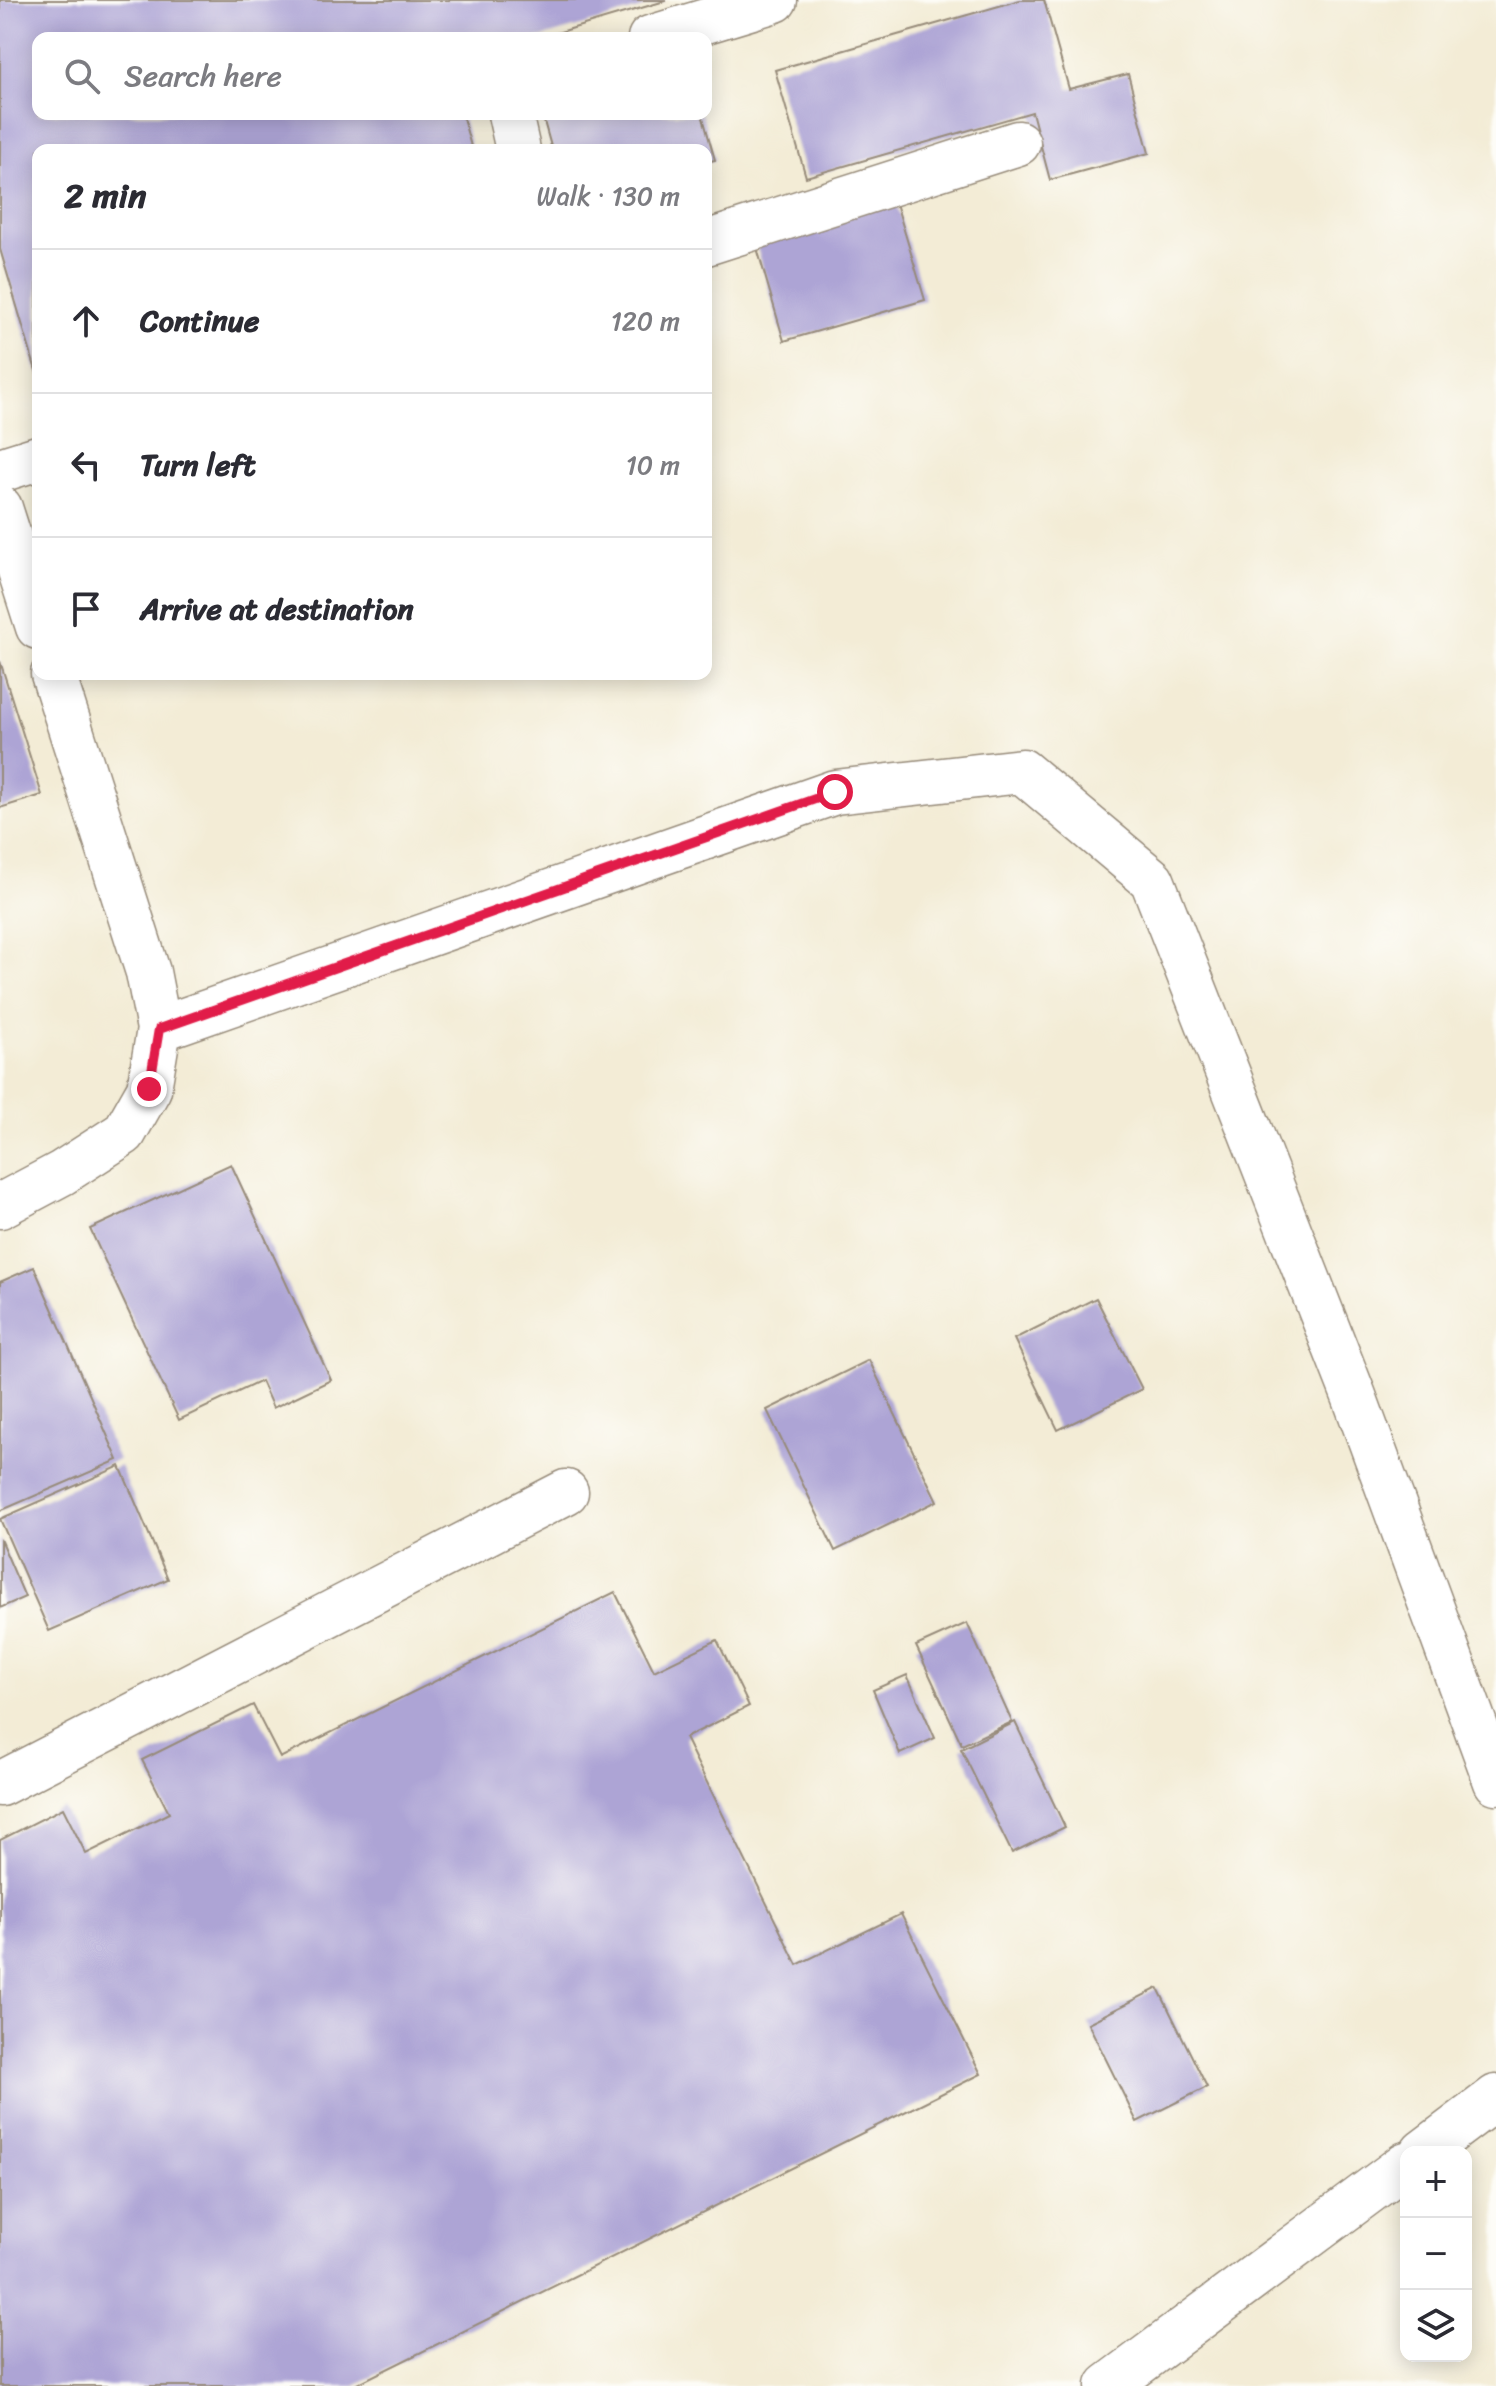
<!DOCTYPE html>
<meta charset="utf-8">
<style>
body{margin:0;font-family:Sriracha,sans-serif;background:#f7f7f7;color:#2b2b33}
.controls{position:absolute;right:24px;bottom:24px;display:grid;overflow:hidden;border-radius:16px;box-shadow:0 4px 20px #0003}
.controls button{width:72px;height:72px;display:grid;place-items:center;padding:0;border:0;border-bottom:2px solid #e1e1e2;background:#fff;color:#2b2b33;font:40px sans-serif}
.stop{position:absolute;width:24px;height:24px;margin:-18px;border:6px solid #e11d48;border-radius:50%;background:#fff}
.stop.end{background:#e11d48;border-color:#fff;box-shadow:0 2px 8px #0008}
.list{margin:0;padding:0;list-style:none}
h2{display:flex;justify-content:space-between;align-items:center;height:104px;margin:0;padding:0 32px;font-size:34px}
h2 small{font-size:26px;font-weight:400;color:#7c7c81}
.list li{display:grid;grid-template-columns:52px 1fr auto;gap:24px;align-items:center;box-sizing:border-box;height:144px;padding:0 32px;border-top:2px solid #e1e1e2}
.list b{display:block;font-size:30px;white-space:nowrap}
.list em{font-size:26px;font-style:normal;color:#7c7c81}
.icon{flex:none;width:44px;height:44px;fill:none;stroke:currentColor;stroke-width:2;stroke-linecap:round;stroke-linejoin:round}
.map{position:relative;flex:none;width:1496px;height:2386px;overflow:hidden}
.search{position:absolute;background:#fff;box-shadow:0 4px 20px #0003;left:32px;top:32px;width:680px;height:88px;display:flex;align-items:center;gap:20px;box-sizing:border-box;padding:0 28px;border-radius:16px;color:#7c7c81;font-size:30px}
.panel{position:absolute;background:#fff;box-shadow:0 4px 20px #0003;left:32px;top:144px;width:680px;height:536px;border-radius:16px}
.map>svg:first-child{display:block}
.building{fill:#ada4d5}
.lines{fill:none;stroke-linecap:round;stroke-linejoin:round}
.minor-casing{stroke:#978b7a;stroke-width:47}
.minor{stroke:#fff;stroke-width:44}
.route{stroke:#e11d48;stroke-width:10}
</style>
<div class="map">
<svg width="1496" height="2386" viewBox="0 0 1496 2386">
<rect width="100%" height="100%" fill="#fdfcf7"/>
<filter id="ink" filterUnits="userSpaceOnUse"><feTurbulence type="fractalNoise" baseFrequency=".0125" numOctaves="2"/><feDisplacementMap in="SourceGraphic" scale="16" xChannelSelector="R" yChannelSelector="G"/><feConvolveMatrix kernelMatrix="1 2 1 2 8 2 1 2 1" color-interpolation-filters="sRGB"/></filter>
<filter id="wash" filterUnits="userSpaceOnUse"><feTurbulence type="fractalNoise" baseFrequency=".006" numOctaves="4" result="noise"/><feDisplacementMap in="SourceGraphic" scale="32" xChannelSelector="R" yChannelSelector="G"/><feGaussianBlur stdDeviation="1.8" result="paint"/><feColorMatrix in="noise" values="0 0 0 0 0 0 0 0 0 0 0 0 0 0 0 0 0 1.4 0 .05"/><feComposite in="paint" operator="in"/></filter>
<g filter="url(#wash)">
<rect width="100%" height="100%" fill="#f3ecd6"/>
<g id="blocks">
<!-- building -->
<path class="building" d="M0 0H665V1L540 38H38V114H462L472 150H38L37 374 0 249Z
M1020 0H1044L1069 89 1128 74 1149 153 1050 180 1032 112 806 177 775 70Z
M542 114H702L715 160 706 162V150H552Z
M895 200 925 300 784 341 755 241Z
M0 661 42 795 0 808Z
M231 1164 331 1380 273 1408 261 1381 179 1420 90 1229Z
M34 1267 118 1460 0 1511V1282Z
M1096 1298 1142 1389 1058 1430 1014 1339Z
M869 1360 937 1501 835 1551 767 1410Z
M120 1466 168 1579 49 1631 0 1519Z
M0 1539 25 1597 0 1608Z
M615 1592 654 1671 717 1640 749 1706 685 1738 797 1965 901 1914 981 2074 353 2386H0V1840L63 1808 86 1854 169 1813 142 1760 253 1705 280 1758Z
M967 1623 1012 1722 962 1745 916 1646Z
M907 1675 935 1738 900 1754 873 1690Z
M1015 1722 1065 1827 1012 1853 961 1749Z
M1158 1988 1207 2087 1137 2122 1088 2023Z"/>
</g>
</g>
<g filter="url(#ink)">
<use href="#blocks" fill-opacity="0" stroke="#978b7a" stroke-width="2"/>
<g class="lines">
<defs>
<path id="minor" d="M650 38 775 0
M510 114 518 150
M706 243 1018 143
M0 470 38 458
M0 508 38 627
M159 1029 835 792 1022 771 1152 880 1354 1396 1496 1782
M0 1206 62 1173 124 1133 149 1089 159 1029 148 972 53 674
M0 1784 566 1492
M1423 2152 1496 2097
M1108 2386 1406 2164"/>
</defs>
<!-- minor casing -->
<use href="#minor" class="minor-casing"/>
<!-- minor -->
<use href="#minor" class="minor"/>
</g>
</g>
<g class="lines" filter="url(#ink)">
<!-- route -->
<path class="route" d="M149 1089 159 1029 835 792"/>
</g>
</svg>
<div class="controls">
<button>+</button>
<button>−</button>
<button><svg class="icon" aria-label="layers" viewBox="0 0 24 24"><path d="M12 4l9 5-9 5-9-5zM3 14l9 5 9-5"/></svg></button>
</div>
<div class="stop" style="left:835px;top:792px"></div>
<div class="stop end" style="left:149px;top:1089px"></div>
<div class="search"><svg class="icon" aria-label="search" viewBox="0 0 24 24"><circle cx="10" cy="10" r="6"/><path d="M15 15l6 6"/></svg>Search here</div>
<section class="panel">
<h2>2 min<small>Walk · 130 m</small></h2>
<ul class="list">
<li><svg class="icon" aria-label="ahead" viewBox="0 0 24 24"><path d="M12 20V5M6 11l6-6 6 6"/></svg><div><b>Continue</b></div><em>120 m</em></li>
<li><svg class="icon" aria-label="left" viewBox="0 0 24 24"><path d="M17 20v-9H6M10 6l-5 5 5 5"/></svg><div><b>Turn left</b></div><em>10 m</em></li>
<li><svg class="icon" aria-label="arrive" viewBox="0 0 24 24"><path d="M6 21V4h12l-3 4 3 4H6"/></svg><div><b>Arrive at destination</b></div></li>
</ul>
</section>
</div>
